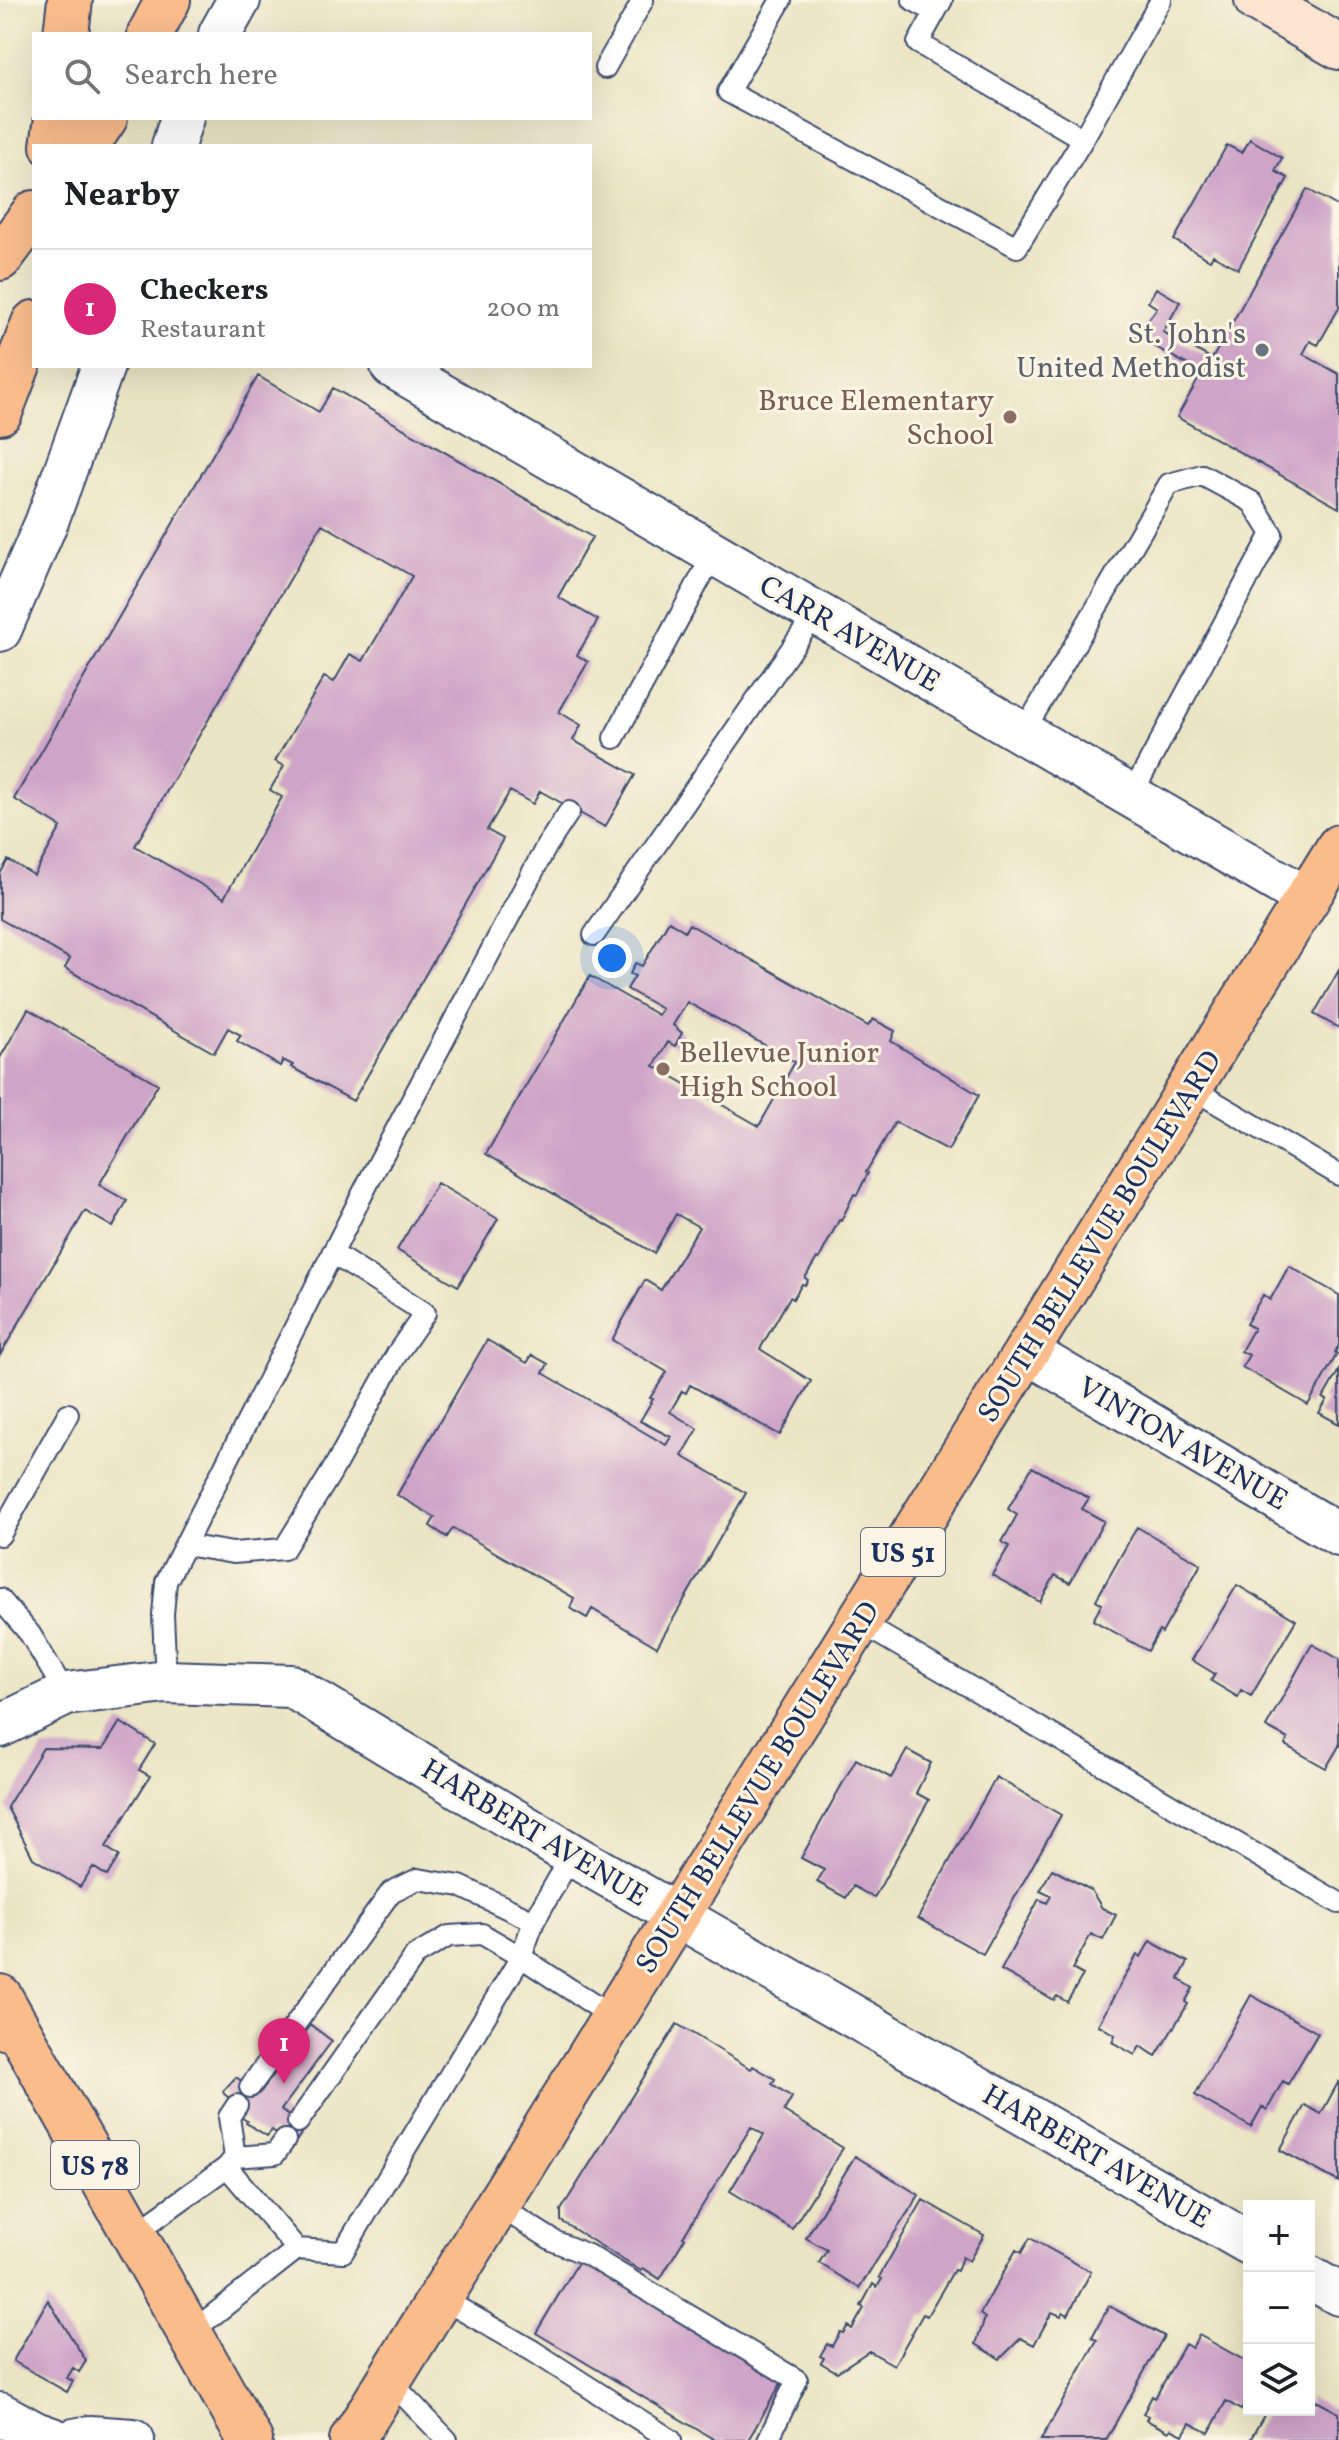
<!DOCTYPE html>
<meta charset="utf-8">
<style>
body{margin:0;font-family:Vollkorn,serif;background:#f6f6f6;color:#202124}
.controls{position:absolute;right:24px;bottom:24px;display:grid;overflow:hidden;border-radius:0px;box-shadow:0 8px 32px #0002}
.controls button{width:72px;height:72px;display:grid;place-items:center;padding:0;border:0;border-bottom:2px solid #e0e0e0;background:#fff;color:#202124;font:40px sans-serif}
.you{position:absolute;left:612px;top:958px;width:28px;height:28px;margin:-20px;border:6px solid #fff;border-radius:50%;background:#1a73e8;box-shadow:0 0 0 12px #1a73e833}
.badge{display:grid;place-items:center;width:52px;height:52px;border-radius:50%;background:#db2777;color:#fff;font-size:26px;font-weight:700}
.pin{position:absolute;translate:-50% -66px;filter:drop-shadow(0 2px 4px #0008)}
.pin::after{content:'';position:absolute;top:42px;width:28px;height:24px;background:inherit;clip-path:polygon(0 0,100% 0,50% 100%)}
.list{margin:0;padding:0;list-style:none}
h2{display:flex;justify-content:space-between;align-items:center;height:104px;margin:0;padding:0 32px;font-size:34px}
h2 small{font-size:26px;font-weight:400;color:#757577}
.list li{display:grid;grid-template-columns:52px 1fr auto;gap:24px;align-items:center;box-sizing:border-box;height:120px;padding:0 32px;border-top:2px solid #e0e0e0}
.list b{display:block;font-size:30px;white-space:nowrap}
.list p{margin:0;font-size:26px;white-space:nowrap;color:#757577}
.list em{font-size:26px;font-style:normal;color:#757577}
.icon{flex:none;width:44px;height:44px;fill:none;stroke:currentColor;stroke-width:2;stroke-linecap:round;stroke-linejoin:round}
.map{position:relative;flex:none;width:1339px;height:2440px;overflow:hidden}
.search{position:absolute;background:#fff;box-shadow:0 8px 32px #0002;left:32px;top:32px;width:560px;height:88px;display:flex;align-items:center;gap:20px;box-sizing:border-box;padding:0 28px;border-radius:0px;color:#757577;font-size:30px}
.panel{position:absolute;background:#fff;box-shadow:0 8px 32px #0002;left:32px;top:144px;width:560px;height:224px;border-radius:0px}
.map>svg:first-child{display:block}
.building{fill:#cea4c7;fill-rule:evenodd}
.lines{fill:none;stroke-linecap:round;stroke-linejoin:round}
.service-casing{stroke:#3a4a6d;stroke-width:24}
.minor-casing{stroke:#3a4a6d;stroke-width:46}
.secondary-casing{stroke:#3a4a6d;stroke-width:48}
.primary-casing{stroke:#3a4a6d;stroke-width:48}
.motorway-casing{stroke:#3a4a6d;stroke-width:48}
.service{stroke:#fff;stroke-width:20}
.minor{stroke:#fff;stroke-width:42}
.secondary{stroke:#fde4d1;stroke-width:44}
.primary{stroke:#fabc8b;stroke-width:44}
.motorway{stroke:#fabc8b;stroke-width:44}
.worship-dot{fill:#6b7280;stroke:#fcf5e5;stroke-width:3}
.education-dot{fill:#8d6e63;stroke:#fcf5e5;stroke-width:3}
.labels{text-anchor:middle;stroke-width:6;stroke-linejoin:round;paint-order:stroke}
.shield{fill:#fcf5e5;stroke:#5e6a86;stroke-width:2}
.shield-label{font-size:28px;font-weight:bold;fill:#1b2f5e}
.worship-label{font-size:30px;fill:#5b616d;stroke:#fcf5e5;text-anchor:end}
.education-label{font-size:30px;fill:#785e54;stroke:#fcf5e5;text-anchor:end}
.street-label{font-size:30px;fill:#1b2f5e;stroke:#fcf5e5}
</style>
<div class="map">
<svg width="1339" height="2440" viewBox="0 0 1339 2440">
<rect width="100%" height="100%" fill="#fcf5e5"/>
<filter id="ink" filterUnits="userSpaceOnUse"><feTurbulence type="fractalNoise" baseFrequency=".0125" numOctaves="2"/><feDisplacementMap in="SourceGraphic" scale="16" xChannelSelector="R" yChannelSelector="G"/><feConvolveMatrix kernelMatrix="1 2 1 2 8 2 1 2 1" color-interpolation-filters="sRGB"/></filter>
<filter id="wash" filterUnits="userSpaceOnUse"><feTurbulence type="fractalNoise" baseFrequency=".006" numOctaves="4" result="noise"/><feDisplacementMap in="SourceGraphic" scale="32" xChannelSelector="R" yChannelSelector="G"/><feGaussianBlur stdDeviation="1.8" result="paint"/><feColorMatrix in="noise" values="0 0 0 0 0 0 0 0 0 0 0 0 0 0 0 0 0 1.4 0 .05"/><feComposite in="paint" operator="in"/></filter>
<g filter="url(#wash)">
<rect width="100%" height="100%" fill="#ebe4c4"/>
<g id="blocks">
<!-- building -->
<path class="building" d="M1250 139 1282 158 1275 171 1288 178 1238 269 1213 255 1210 260 1174 240 1227 145 1242 153Z
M1307 189 1339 207V308L1318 345 1310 341 1303 354 1339 374V508L1177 417 1202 373 1136 336 1157 308 1148 302 1156 288 1180 302 1163 332 1212 359Z
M258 376 319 412 333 388 592 537 558 597 598 620 577 655 588 662 559 712 581 725 573 740 635 775 605 827 540 791 533 804 510 791 487 830 503 839 353 1101 291 1067 293 1065 283 1060 280 1066 237 1041 241 1035 228 1028 214 1053 65 968 70 959 0 919V874L8 860 34 875 61 827 14 799ZM322 524 412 576 363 661 350 654 334 682 324 677 275 761 284 766 270 790 282 797 224 898 135 846Z
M669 921 685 931 689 924 868 1026 873 1019 895 1031 891 1041 979 1095 948 1150 895 1122 866 1172 868 1173 857 1195 854 1194 841 1221 839 1220 819 1259 817 1258 805 1278 808 1280 805 1285 802 1284 793 1299 790 1297 760 1349 811 1381 780 1435 690 1385 686 1393 682 1391 670 1412 698 1429 682 1456 746 1493 657 1647 592 1609 587 1618 570 1608 574 1598 453 1528 447 1537 430 1526 435 1517 397 1495 487 1340 527 1363 532 1355 548 1364 543 1373 666 1445 671 1437 640 1421 653 1399 650 1398 667 1372 612 1340 645 1280 661 1290 699 1227 676 1214 654 1253 486 1154 590 976 658 1015 662 1009 627 989 635 976 630 974 635 963 642 966ZM687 1002 795 1062 759 1126 654 1066 668 1042 675 1046 682 1033 673 1025Z
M1339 970V1028L1314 1014Z
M28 1009 158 1084 99 1185 127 1201 113 1227 85 1211 0 1355V1058Z
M437 1183 498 1219 458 1286 397 1250Z
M1289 1266 1339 1295V1345L1335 1352 1337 1354 1308 1405 1242 1367 1249 1355 1241 1351 1254 1328 1246 1324 1263 1295 1270 1300Z
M1339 1370V1424L1319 1413 1327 1400 1323 1398Z
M1032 1467 1089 1498 1082 1509 1104 1521 1070 1583 1055 1575 1040 1602 992 1575 1009 1546 1002 1542 1017 1515 1008 1509Z
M1137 1527 1201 1564 1162 1633 1159 1631 1148 1651 1093 1620 1102 1604 1096 1600Z
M1237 1585 1296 1620 1251 1696 1241 1690 1238 1697 1211 1681 1215 1674 1192 1660Z
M1312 1644 1339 1659V1746L1326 1768 1285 1745 1288 1739 1266 1727Z
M120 1722 155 1744 139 1770 150 1776 106 1847 119 1856 107 1876 93 1867 80 1887 33 1858 7 1807 43 1748 103 1749Z
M907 1750 931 1763 916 1793 929 1800 874 1898 853 1886 846 1898 817 1882 824 1870 801 1858 856 1759 891 1778Z
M996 1777 1061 1815 983 1954 918 1918Z
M1052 1869 1091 1890 1102 1908 1116 1915 1103 1940 1091 1934 1072 1969 1083 1975 1067 2002 1057 1996 1054 2000 1001 1970 1039 1899 1047 1903 1051 1896 1040 1891Z
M1150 1941 1188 1962 1179 1979 1193 1988 1185 2002 1188 2004 1156 2056 1140 2046 1135 2055 1112 2042 1115 2035 1098 2025 1137 1955 1141 1957Z
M1251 1995 1318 2033 1288 2084 1283 2081 1267 2110 1262 2107 1251 2127 1195 2095Z
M677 2024 751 2069 753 2066 775 2079 772 2084 792 2097 784 2111 843 2148 792 2229 730 2191 764 2135 751 2127 683 2237 685 2238 660 2279 643 2268 641 2271 561 2221V2210Z
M311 2025 332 2041 281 2110 303 2127V2131L295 2143 293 2141 291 2144 272 2130 267 2136 246 2123 247 2121 236 2114 241 2107 224 2094 223 2091 236 2077 259 2094Z
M1339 2081V2182L1280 2150 1305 2105 1321 2114Z
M855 2156 919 2195 859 2288 819 2263 827 2250 806 2238Z
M923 2200 984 2235 969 2261 962 2257 957 2271 954 2270 927 2316 923 2314 894 2365 869 2351 837 2372 821 2363 824 2358 820 2356 827 2344 832 2346 840 2332 843 2333 848 2326 852 2329 864 2308 861 2306 873 2284 877 2287 882 2279 879 2277Z
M1030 2238 1091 2272 1068 2315 1063 2312 1061 2316 1052 2312 1034 2345 1021 2338 1000 2359 976 2344 985 2318 980 2314 1016 2250 1021 2253Z
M580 2259 783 2380 748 2440H715L536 2333Z
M48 2300 86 2361 79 2372 73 2368 67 2378 73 2381 67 2392 13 2361Z
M1109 2306 1164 2336 1106 2440H1041L1097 2340 1092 2337Z
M1199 2335 1249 2363V2396L1241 2410 1226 2401 1209 2433 1190 2423 1183 2435 1171 2429 1169 2432 1146 2420 1148 2416 1143 2414 1152 2396 1155 2398 1185 2344 1192 2348Z
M1309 2397 1339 2413V2440H1250L1267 2410H1309Z"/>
</g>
</g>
<g filter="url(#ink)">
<use href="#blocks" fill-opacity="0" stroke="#3a4a6d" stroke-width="2"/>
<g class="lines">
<defs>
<path id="service" d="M781 0 728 92 1017 247 1083 139 918 43 942 0
M913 0 935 12
M605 68 643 0
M1083 139 1161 0
M1023 733 1169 484 1202 475 1252 502 1272 534 1131 796
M614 738 714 553
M594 935 816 613
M1191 1088 1339 1175
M0 1535 68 1414
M185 1545 233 1553 284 1549 331 1473 398 1352 425 1313 332 1253
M0 1599 30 1634 66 1694
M859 1622 1339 1903
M166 1682 163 1614 166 1582 369 1181 546 847 569 812
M572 1855 534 1921 521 1957 614 2018
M250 2087 391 1892 418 1879 460 1886 534 1921
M235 2157 275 2154 285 2140
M227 2167 297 2249
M498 2206 554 2241 588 2255 797 2380 768 2440
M134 2234 227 2167 235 2157 229 2117 237 2105
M441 2298 533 2351 671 2440
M189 2334 297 2249 343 2252 521 1957 482 1934 449 1936 415 1956 298 2122
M389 2380 447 2440"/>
<path id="minor" d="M220 34 239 0
M173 146 182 118
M392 366 1308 899
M0 630 47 521 103 366
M1027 1352 1339 1535
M0 1726 66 1694 166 1682 291 1686 572 1855 1249 2243
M1309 2277 1339 2294
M0 2414 35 2433 55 2440
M74 2440 90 2437 133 2440"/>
<path id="secondary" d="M1257 0 1339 47"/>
<path id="primary" d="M0 1997 250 2440
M352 2440 1339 847"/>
<path id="motorway" d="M66 34 70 0
M150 34 168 0
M53 146 57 118
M86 146 105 118
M0 258 34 213
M0 412 34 323
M0 2026 17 2030"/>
</defs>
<!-- service casing -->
<use href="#service" class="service-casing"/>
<!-- minor casing -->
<use href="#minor" class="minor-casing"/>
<!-- secondary casing -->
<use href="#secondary" class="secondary-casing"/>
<!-- primary casing -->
<use href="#primary" class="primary-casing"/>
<!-- motorway casing -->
<use href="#motorway" class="motorway-casing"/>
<!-- service -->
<use href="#service" class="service"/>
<!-- minor -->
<use href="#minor" class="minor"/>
<!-- secondary -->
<use href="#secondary" class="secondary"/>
<!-- primary -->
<use href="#primary" class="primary"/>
<!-- motorway -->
<use href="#motorway" class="motorway"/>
</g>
</g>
<!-- markers -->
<circle class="worship-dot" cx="1262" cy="350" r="8"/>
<g class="education-dot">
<circle cx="1010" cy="417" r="8"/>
<circle cx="663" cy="1069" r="8"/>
</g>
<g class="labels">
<!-- shield labels -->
<g class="shield">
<rect x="861" y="1528" width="84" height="48" rx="6"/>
<rect x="51" y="2141" width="88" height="48" rx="6"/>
</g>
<g class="shield-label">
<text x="903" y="1562">US 51</text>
<text x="95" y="2175">US 78</text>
</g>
<!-- worship labels -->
<g class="worship-label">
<text x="1246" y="343">St. John's<tspan x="1246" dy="34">United Methodist</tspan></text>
</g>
<!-- education labels -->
<g class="education-label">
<text x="994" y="410">Bruce Elementary<tspan x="994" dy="34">School</tspan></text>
<text x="679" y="1062" text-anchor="start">Bellevue Junior<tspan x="679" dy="34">High School</tspan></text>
</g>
<!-- street labels -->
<g class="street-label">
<text transform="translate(850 633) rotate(30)" y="10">CARR AVENUE</text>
<text transform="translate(1099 1236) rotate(-58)" y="10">SOUTH BELLEVUE BOULEVARD</text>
<text transform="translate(1183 1443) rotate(30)" y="10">VINTON AVENUE</text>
<text transform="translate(757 1787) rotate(-58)" y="10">SOUTH BELLEVUE BOULEVARD</text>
<text transform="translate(535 1832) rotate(31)" y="10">HARBERT AVENUE</text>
<text transform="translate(1097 2156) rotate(30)" y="10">HARBERT AVENUE</text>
</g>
</g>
</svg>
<div class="controls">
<button>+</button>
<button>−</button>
<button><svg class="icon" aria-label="layers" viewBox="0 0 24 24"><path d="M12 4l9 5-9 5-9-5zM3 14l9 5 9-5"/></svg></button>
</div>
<div class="you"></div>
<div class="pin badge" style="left:284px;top:2084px">1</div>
<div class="search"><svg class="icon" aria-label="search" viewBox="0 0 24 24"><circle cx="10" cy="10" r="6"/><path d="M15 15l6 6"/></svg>Search here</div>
<section class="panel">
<h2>Nearby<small></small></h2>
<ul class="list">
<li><span class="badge">1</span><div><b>Checkers</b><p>Restaurant</p></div><em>200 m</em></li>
</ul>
</section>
</div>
